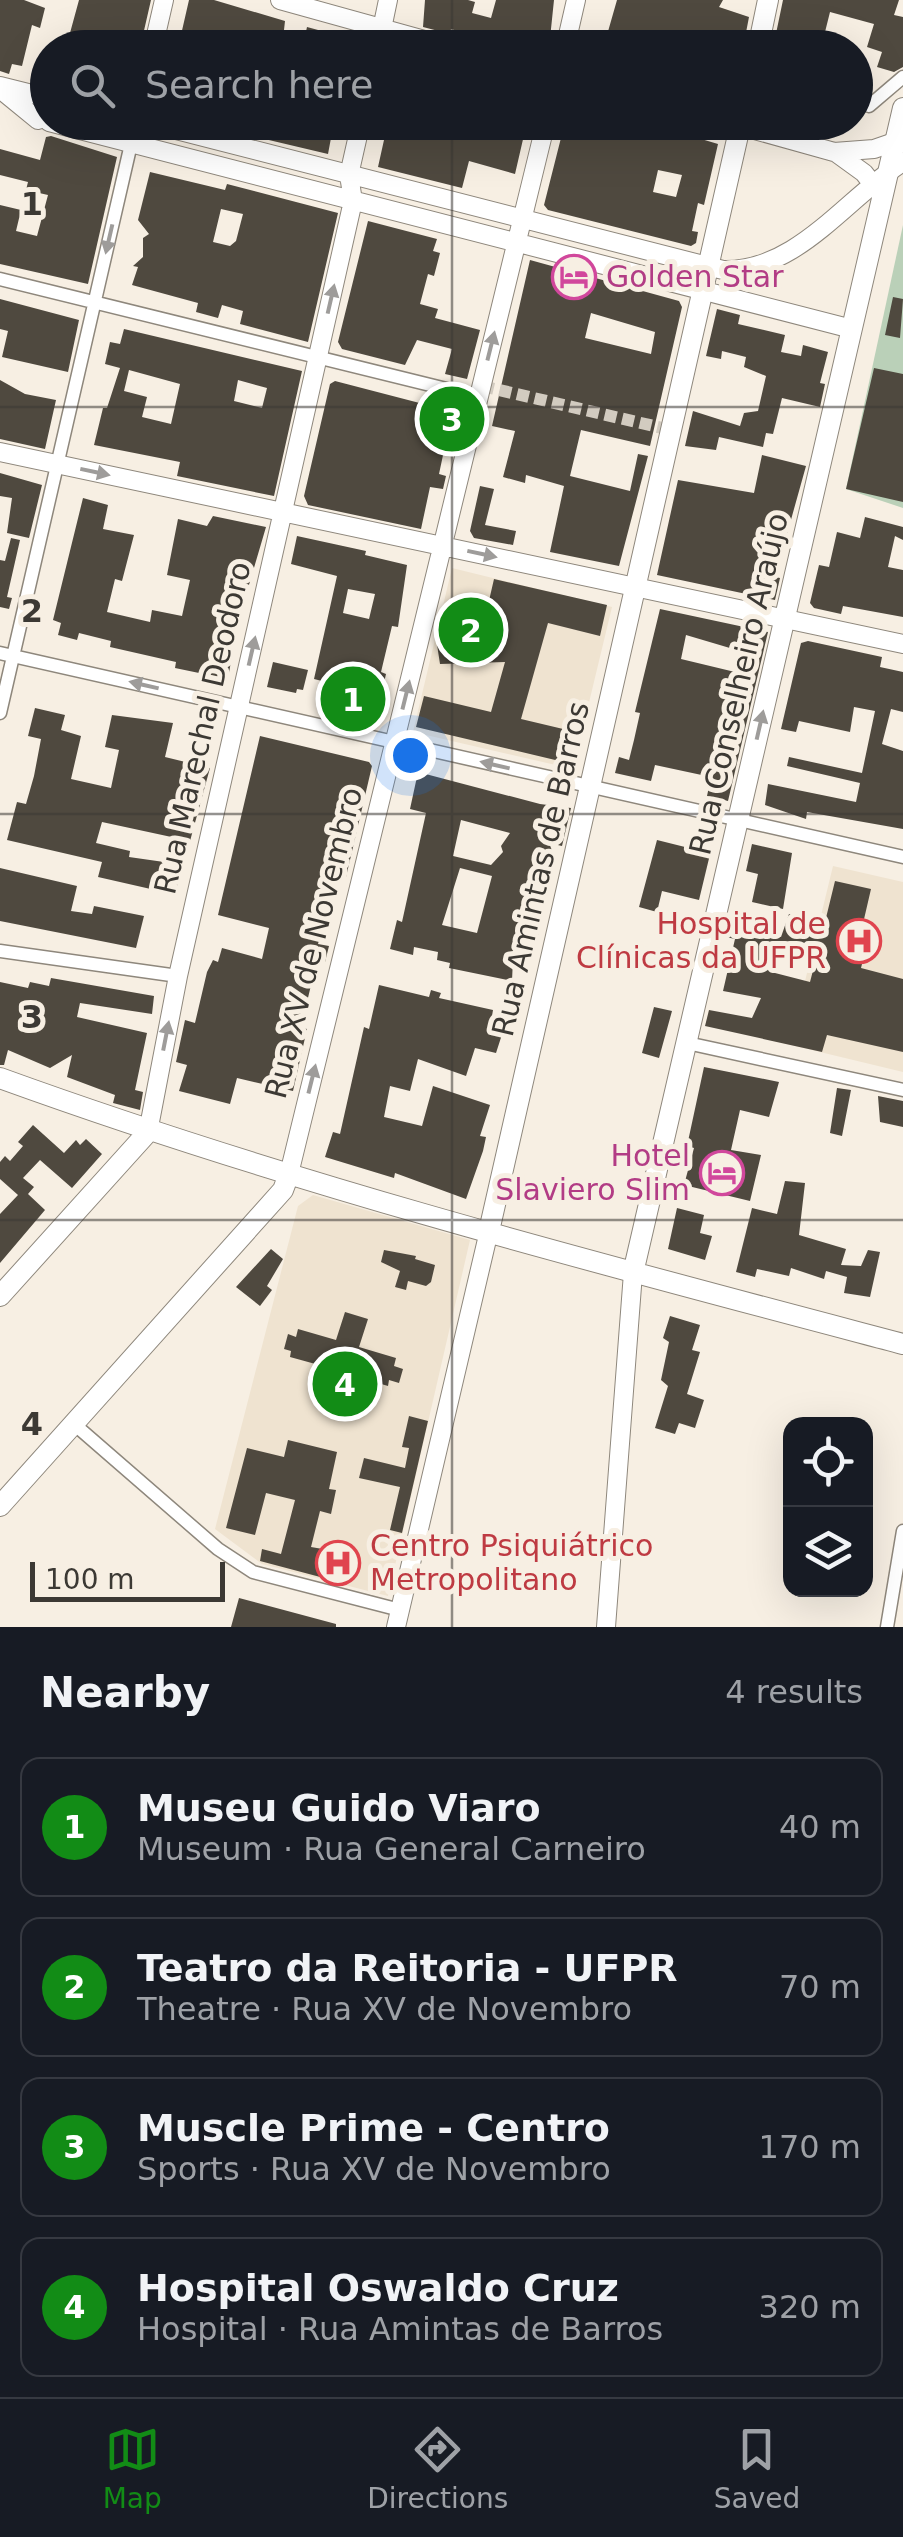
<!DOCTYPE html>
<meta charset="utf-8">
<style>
body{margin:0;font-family:"DejaVu Sans",sans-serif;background:#20242c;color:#f1f3f6}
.controls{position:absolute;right:30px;bottom:30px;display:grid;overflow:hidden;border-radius:20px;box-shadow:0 10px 40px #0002}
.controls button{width:90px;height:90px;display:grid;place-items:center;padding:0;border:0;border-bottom:2px solid #363941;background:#171b24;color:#f1f3f6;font:50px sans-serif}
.scale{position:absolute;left:30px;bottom:25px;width:195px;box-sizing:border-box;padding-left:10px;border:5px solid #3c3934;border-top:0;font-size:28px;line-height:35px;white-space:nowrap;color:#3c3934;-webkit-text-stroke:8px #f7efe3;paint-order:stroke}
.you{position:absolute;left:410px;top:755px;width:35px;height:35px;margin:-25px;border:8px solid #fff;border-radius:50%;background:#1a73e8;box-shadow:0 0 0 15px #1a73e833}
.badge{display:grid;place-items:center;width:65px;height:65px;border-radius:50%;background:#128c16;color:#fff;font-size:32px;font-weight:700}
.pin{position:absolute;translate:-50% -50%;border:5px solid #fff;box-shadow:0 2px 10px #0006}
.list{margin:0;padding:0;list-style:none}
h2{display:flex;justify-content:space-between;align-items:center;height:130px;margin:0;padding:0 40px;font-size:42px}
h2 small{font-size:32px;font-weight:400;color:#9ea1a6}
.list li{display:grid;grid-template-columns:65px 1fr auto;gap:30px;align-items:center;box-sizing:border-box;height:140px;margin:0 20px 20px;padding:0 20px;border:2px solid #363941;border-radius:20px}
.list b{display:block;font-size:38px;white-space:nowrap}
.list p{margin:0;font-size:32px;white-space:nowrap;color:#9ea1a6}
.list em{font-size:32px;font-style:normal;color:#9ea1a6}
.icon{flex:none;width:55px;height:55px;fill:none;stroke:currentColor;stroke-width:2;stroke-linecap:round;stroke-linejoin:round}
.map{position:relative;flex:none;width:903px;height:1627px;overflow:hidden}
.search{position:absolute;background:#171b24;box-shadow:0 10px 40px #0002;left:30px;right:30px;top:30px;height:110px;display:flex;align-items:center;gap:25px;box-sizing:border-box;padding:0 35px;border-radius:55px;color:#9ea1a6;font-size:38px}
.sheet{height:770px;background:#171b24}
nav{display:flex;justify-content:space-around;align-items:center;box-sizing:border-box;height:140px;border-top:2px solid #363941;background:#171b24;font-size:28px;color:#9ea1a6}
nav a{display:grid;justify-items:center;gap:5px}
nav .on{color:#128c16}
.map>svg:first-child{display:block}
.built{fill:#efe3d0}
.green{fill:#bad0b8}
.building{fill:#4f493f;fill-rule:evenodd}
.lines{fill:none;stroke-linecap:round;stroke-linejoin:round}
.street-tunnel{stroke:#d2cbc0;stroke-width:12;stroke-dasharray:12 6;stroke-linecap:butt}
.street-casing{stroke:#8e877c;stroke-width:15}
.secondary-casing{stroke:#8e877c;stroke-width:20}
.primary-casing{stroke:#8e877c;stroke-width:22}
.street{stroke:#fff;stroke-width:12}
.secondary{stroke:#fff;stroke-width:18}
.primary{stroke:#fff;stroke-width:20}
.oneway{fill:#9e9c9a}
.grid{fill:none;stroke:#3c3934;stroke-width:2.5;stroke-opacity:0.55}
.labels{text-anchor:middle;stroke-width:10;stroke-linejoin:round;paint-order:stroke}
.hotel-label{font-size:30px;fill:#b23c85;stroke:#f7efe3;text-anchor:start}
.street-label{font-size:30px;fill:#3c3934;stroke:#f7efe3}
.health-label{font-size:30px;fill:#be3a42;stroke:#f7efe3;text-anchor:end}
.grid-label{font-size:32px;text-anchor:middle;font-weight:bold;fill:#3c3934;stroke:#f7efe3;stroke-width:10;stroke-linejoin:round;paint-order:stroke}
</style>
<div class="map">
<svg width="903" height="1627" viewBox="0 0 903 1627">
<rect width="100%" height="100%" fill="#f7efe3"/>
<!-- built -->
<path class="built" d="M452 568 612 607 573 769 413 732Z
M833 866 903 882V1072L750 1035 760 1000 798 1010Z
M313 1195 470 1240 388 1596 262 1564 215 1529 298 1206Z"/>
<!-- green -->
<path class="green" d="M903 225V508L846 489Z"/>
<!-- building -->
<path class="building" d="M0 0H24L45 8 40 28 32 25 22 66 12 64 9 74 0 71Z
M79 0H151L140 48H111L113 43 70 33Z
M189 0H214L285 21 284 30 305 36 307 27 366 43V48H178Z
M425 0H468L475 2 472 13 491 18 496 0H554L549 48H510L451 29 450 34 423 27Z
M617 0H723L719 7 749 17 743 48H589L592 31 607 35Z
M783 0H899L894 15 903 17V67L894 72 877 67 882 52 867 47 874 24 830 12 821 48H773Z
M215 122H334L328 154 214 127Z
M388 122H527L515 174 469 161 462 188 378 167Z
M570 122H644L718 144 704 205 698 203 692 231 698 232 696 243 691 246 548 210 544 205 563 130 568 131ZM658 170 682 175 676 197 653 192Z
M51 136 117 157 88 284 0 264V205L21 210 16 231 37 236 48 195 26 190 28 182 0 175V149L40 160 46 137Z
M150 172 225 190 227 184 338 213 308 342 240 324 243 311 222 305 218 318 196 312 198 303 132 285 138 267 133 266 143 257V238L149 234 138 220ZM221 209 243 214 236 241 230 246 213 242Z
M368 221 437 239 433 251 440 253 434 276 428 274 420 304 438 309 435 318 480 330 467 379 445 374 452 349 417 340 405 365 342 349 338 342Z
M530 260 679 301 682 307 650 446 581 430 570 476 630 491 638 454 648 456 619 566 550 552 564 486 526 475 525 483 503 477 515 431 492 426ZM591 313 655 332 651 354 585 338Z
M893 297 903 299 900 338 885 335Z
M0 299 79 320 68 372 2 357 8 331 0 329Z
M717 309 740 315 738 324 785 335 781 352 801 356 803 345 828 352 820 383 825 384 820 407 782 398 773 434 766 433 763 447 719 437 716 450 685 446 693 411 740 426 744 413 758 411 766 376 744 367 746 357 722 351 721 359 706 356Z
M124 329 302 371 274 496 177 476 180 462 94 445 103 408H107L120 368 105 364 110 342 120 344ZM129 370 180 384 171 424 142 417 147 397 124 391ZM238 380 267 388 262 408 234 401Z
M874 368 903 374V502L846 489Z
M0 380 25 394 56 400 45 449 0 439Z
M335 381 458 413 454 428 449 427 439 474 446 476 443 489 430 487 421 529 308 505 304 496 330 384Z
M762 455 806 466 775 577 780 578 775 600 657 575 678 480 754 493Z
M0 473 42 485 29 538 7 533 12 498 0 496Z
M480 486 494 489 485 525 516 531 513 545 474 538 470 531Z
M83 498 108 505 103 529 134 535 122 581 115 579 107 612 150 622 152 610 182 616 190 580 167 575 178 519 207 526 213 516 266 527 236 629 231 628 225 660 231 661 228 679 175 668 176 662 110 647 111 641 79 633 77 640 58 635 61 623 53 620Z
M865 517 903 527V540L895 536 888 567 903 570V617L843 606 841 614 814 608 810 603 819 565 829 567 837 532 860 538Z
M297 536 366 551 365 555 407 565 398 627 392 626 381 672 386 674 382 691 378 690 371 718 328 707 334 684 314 679 337 576 291 564ZM348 589 375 594 369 619 343 613Z
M11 538 20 540 7 597 12 598 9 609 0 607V560L5 561Z
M494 579 607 605 600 636 548 623 521 719 580 733 572 764 416 727 424 696 491 712 505 662 440 664 436 638 446 609 458 597 485 618Z
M660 609 768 632 728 801 707 796 711 777 655 765 651 781 615 773 619 757 629 760 634 740 640 713 635 712ZM686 635 740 651 735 672 681 659Z
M808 641 882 657 880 667 903 672V712L891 709 882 744 903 751V829L807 812 806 819 765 805 768 784 856 802 860 783 787 766 789 757 862 773 875 711 854 707 850 732 799 721 796 732 781 729 801 643Z
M273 662 308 670 303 690 297 689 296 693 267 687Z
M35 708 65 715 61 730 81 736 71 779 111 788 119 750 105 747 112 715 173 723 165 757 210 768 190 841 102 822 96 843 130 851 129 857 178 864 177 895 98 877 102 862 7 840 17 802 26 804 34 776 41 739 28 736Z
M260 736 369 762 372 766 346 877 337 875 318 944 329 946 325 962 317 960 307 1002 303 1001 298 1027 307 1029 293 1091 237 1078 230 1104 179 1091 187 1065 176 1062 185 1020 195 1023 207 972 213 960 218 962 222 948 262 959 269 928 218 915Z
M418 772 540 804 571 808 562 846 549 843 555 858 553 869 548 875 539 873 527 924 541 927 537 940 514 936 512 981 449 968 450 963 437 960 438 952 414 947 413 955 390 949 397 920 402 922 426 813 410 809ZM461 820 510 833 501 846 503 852 491 865 453 856ZM460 868 492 876 477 933 442 925Z
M657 840 689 848 691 841 712 846 699 900 662 891 657 912 639 907Z
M752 844 792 853 783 909 752 902 758 874 746 871Z
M0 868 77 886 71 911 92 914 94 906 144 916 136 948 0 921Z
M835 881 871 889 855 958 863 960 861 968 903 979V1052L827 1035 822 1052 705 1026 709 1010 752 1018 761 998 723 991 735 939 726 937 729 924 781 937 789 914 825 922ZM781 946 817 955 810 982 775 973Z
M51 978 154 996 152 1014 80 1003 77 1017 147 1033 135 1090 143 1092 140 1110 113 1103 115 1095 67 1077 72 1055 50 1068 8 1050 4 1065H0V982L28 988 30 982 49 986Z
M379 985 429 997 431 990 441 993 439 998 493 1010 492 1016 507 1019 496 1053 475 1048 466 1076 418 1059 410 1091 390 1086 384 1117 422 1126 433 1086 490 1105 480 1136 486 1137 483 1151 466 1199 395 1173 394 1178 325 1157 333 1132 340 1134 364 1027 369 1029Z
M654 1007 672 1011 659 1058 642 1053Z
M704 1067 779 1082 769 1117 740 1110 731 1150 761 1155 750 1201 684 1185 694 1148 687 1146Z
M837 1088 851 1090 842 1136 830 1133Z
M878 1096 903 1101V1127L880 1122Z
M33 1125 64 1153 76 1140 80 1145 86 1139 102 1154 72 1188 40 1160 23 1178 34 1187 28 1194 45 1210 0 1263V1214L18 1195 0 1179V1162L5 1156 10 1161 23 1146 18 1142Z
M785 1181 805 1183 799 1235 846 1249 841 1265 861 1266 868 1250 880 1252 870 1297 844 1293 847 1277 826 1271 824 1279 791 1268 789 1276 757 1269 755 1277 736 1272 752 1208 777 1214Z
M677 1208 704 1215 700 1233 712 1236 705 1260 668 1249Z
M271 1249 283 1259 267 1286 272 1290 260 1306 236 1287Z
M384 1250 416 1256 415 1259 435 1265 431 1282 426 1286 408 1281 406 1290 395 1287 400 1271 381 1262Z
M345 1312 368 1319 359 1347 396 1358 394 1366 403 1369 399 1383 389 1380 388 1386 351 1375 343 1402 311 1393 319 1365 290 1357 291 1351 284 1349 288 1334 296 1337 298 1329 336 1340Z
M670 1316 700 1325 692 1350 700 1352 687 1394 704 1400 695 1428 679 1423 675 1434 655 1428 668 1386 661 1380 669 1342 663 1338Z
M409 1416 428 1421 402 1533 390 1530 400 1487 359 1478 364 1458 405 1468 409 1448 402 1447Z
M288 1440 337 1452 329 1489 336 1490 331 1514 320 1511 311 1547 346 1553 339 1582 260 1561 262 1549 281 1554 295 1500 266 1493 255 1535 226 1528 247 1448 284 1457Z
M239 1598 336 1624V1627H231Z"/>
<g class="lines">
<!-- street-tunnel -->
<path class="street-tunnel" d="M482 386 671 430"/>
<defs>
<path id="street" d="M869 106 903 77
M0 279 479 397
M0 653 903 857
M0 713 131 144
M0 951 178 976
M687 1043 903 1090
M74 1424 218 1549 253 1572 400 1610
M887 1627 903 1531"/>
<path id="secondary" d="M280 0 453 48
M153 48 164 0
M378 48 388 0
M565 48 576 0
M0 86 48 98
M0 89 38 120
M49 122 852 329
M145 122 723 270C797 272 846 198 903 162
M726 122 834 152 874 149 903 139
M835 152 864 173 878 191
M0 452 903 644
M148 1132 178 976 353 201 349 175 361 122
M289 1174 546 122
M396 1627 489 1231
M606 1627 633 1273"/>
<path id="primary" d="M758 48 768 0
M0 1078C295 1185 600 1264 903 1344
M489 1231 741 122
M633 1273 903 108
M0 1296 148 1132
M0 1506 283 1190 289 1174"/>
</defs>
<!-- street casing -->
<use href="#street" class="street-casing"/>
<!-- secondary casing -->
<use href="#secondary" class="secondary-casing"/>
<!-- primary casing -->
<use href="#primary" class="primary-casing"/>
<!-- street -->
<use href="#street" class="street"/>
<!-- secondary -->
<use href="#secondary" class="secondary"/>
<!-- primary -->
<use href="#primary" class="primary"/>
</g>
<!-- one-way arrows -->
<defs><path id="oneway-solid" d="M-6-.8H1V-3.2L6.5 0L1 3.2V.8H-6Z" transform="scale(2.5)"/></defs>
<g class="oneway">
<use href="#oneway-solid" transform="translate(109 239) rotate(103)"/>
<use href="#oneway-solid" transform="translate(331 299) rotate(-77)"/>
<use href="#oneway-solid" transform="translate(491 346) rotate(-76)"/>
<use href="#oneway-solid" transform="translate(95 472) rotate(12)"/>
<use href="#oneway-solid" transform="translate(482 554) rotate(12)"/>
<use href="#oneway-solid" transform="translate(252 651) rotate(-77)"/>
<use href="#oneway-solid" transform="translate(144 685) rotate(-167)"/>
<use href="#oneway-solid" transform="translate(406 695) rotate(-76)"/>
<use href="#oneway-solid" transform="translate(760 725) rotate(-77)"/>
<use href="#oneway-solid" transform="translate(495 765) rotate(-167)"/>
<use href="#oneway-solid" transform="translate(166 1036) rotate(-79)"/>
<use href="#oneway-solid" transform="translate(312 1079) rotate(-76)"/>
</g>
<!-- grid -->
<path class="grid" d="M452 0V48M452 122V1627M0 407H903M0 814H903M0 1220H903"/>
<!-- icons -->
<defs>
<symbol id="hotel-ring" viewBox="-11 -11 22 22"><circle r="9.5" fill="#f7efe3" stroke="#d1479c" stroke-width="1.5"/><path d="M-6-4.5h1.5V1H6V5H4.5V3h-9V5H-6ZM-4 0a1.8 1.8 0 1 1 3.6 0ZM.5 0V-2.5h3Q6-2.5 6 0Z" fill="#d1479c"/></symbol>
<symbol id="hospital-ring" viewBox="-11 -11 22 22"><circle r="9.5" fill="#f7efe3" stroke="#e0444e" stroke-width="1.5"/><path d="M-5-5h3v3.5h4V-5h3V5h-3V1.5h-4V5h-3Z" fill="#e0444e"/></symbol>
</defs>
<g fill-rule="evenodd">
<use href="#hotel-ring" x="549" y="252" width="50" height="50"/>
<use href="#hospital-ring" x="834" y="916" width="50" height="50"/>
<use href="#hotel-ring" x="697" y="1148" width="50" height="50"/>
<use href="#hospital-ring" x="313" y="1538" width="50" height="50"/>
</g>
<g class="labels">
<!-- hotel labels -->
<g class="hotel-label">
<text x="606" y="287">Golden Star</text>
<text x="690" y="1166" text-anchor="end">Hotel<tspan x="690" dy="34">Slaviero Slim</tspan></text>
</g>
<!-- street labels -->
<g class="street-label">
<text transform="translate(739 684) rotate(-77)" y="10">Rua Conselheiro Araújo</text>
<text transform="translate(203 728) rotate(-77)" y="10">Rua Marechal Deodoro</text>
<text transform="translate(541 869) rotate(-77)" y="10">Rua Amintas de Barros</text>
<text transform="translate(314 943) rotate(-76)" y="10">Rua XV de Novembro</text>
</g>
<!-- health labels -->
<g class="health-label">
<text x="826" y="934">Hospital de<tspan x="826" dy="34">Clínicas da UFPR</tspan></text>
<text x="370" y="1556" text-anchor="start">Centro Psiquiátrico<tspan x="370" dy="34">Metropolitano</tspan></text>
</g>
</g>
<g class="grid-label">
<text x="32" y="215">1</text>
<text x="32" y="622">2</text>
<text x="32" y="1028">3</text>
<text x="32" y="1435">4</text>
</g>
</svg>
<div class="controls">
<button><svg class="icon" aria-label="locate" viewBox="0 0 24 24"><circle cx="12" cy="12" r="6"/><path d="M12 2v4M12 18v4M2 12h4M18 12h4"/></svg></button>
<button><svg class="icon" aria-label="layers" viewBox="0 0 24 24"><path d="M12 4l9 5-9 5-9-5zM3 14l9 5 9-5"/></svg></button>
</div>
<div class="scale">100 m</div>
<div class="you"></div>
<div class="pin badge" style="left:353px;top:699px">1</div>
<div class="pin badge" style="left:471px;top:630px">2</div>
<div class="pin badge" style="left:452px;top:419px">3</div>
<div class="pin badge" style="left:345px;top:1384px">4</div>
<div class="search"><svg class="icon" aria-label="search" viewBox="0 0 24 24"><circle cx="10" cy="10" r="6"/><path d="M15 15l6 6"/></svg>Search here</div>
</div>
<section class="sheet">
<h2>Nearby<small>4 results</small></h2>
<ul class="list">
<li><span class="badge">1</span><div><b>Museu Guido Viaro</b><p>Museum · Rua General Carneiro</p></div><em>40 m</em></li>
<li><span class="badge">2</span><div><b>Teatro da Reitoria - UFPR</b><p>Theatre · Rua XV de Novembro</p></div><em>70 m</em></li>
<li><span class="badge">3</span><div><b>Muscle Prime - Centro</b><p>Sports · Rua XV de Novembro</p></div><em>170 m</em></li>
<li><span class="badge">4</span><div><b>Hospital Oswaldo Cruz</b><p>Hospital · Rua Amintas de Barros</p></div><em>320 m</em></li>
</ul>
</section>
<nav>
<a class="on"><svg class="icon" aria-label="map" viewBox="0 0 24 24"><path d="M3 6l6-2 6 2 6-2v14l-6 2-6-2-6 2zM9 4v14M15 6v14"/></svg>Map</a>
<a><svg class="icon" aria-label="directions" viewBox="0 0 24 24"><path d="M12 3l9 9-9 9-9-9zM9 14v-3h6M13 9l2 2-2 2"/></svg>Directions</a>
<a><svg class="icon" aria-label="saved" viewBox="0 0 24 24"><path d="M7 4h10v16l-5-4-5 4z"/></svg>Saved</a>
</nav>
